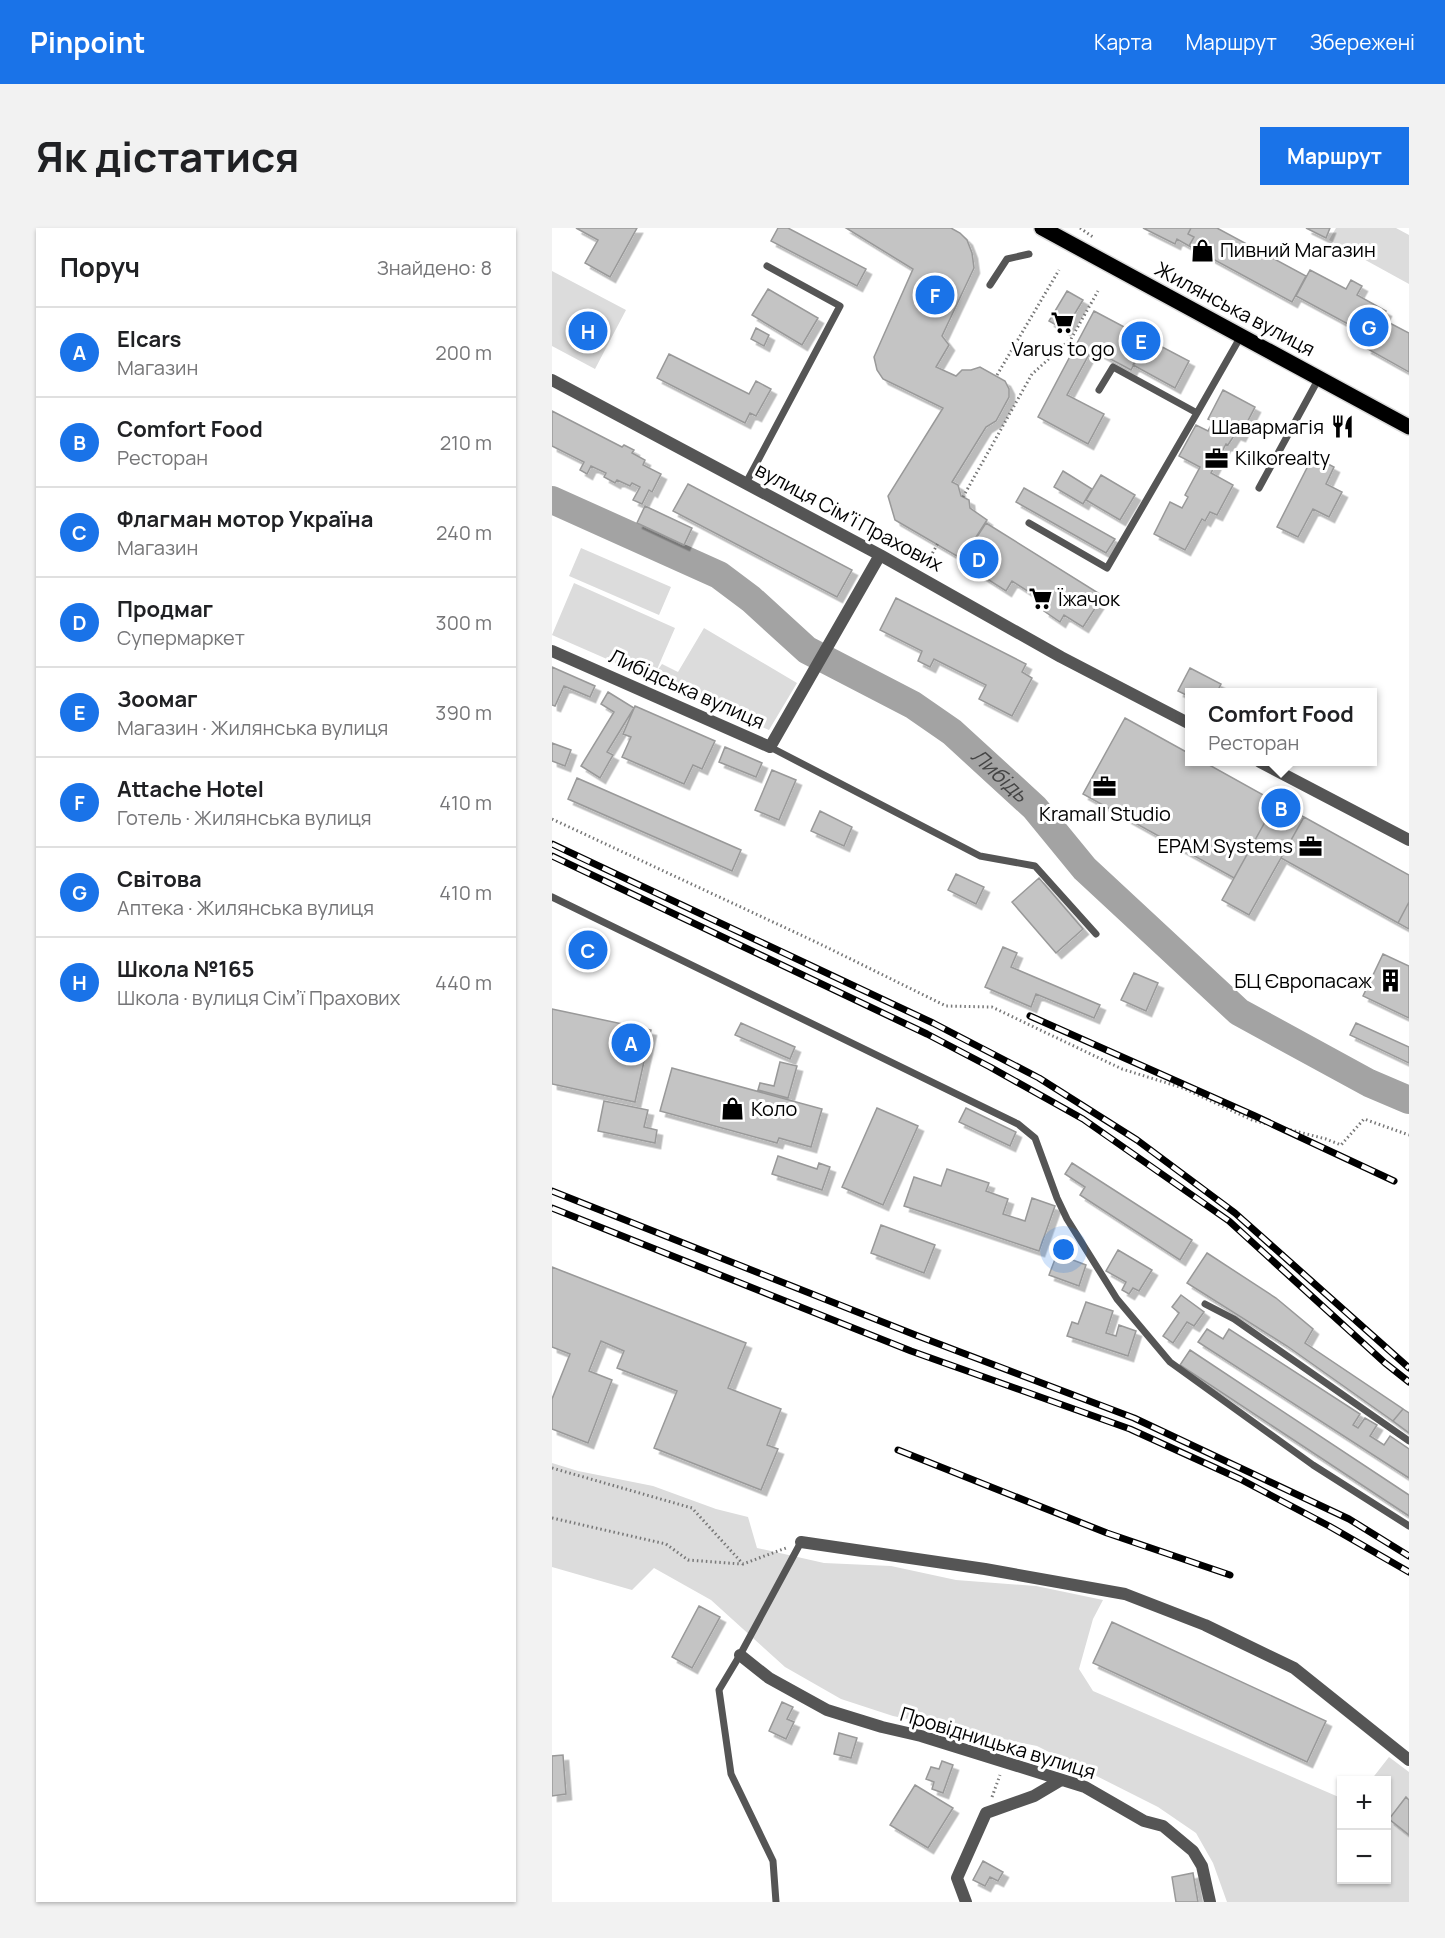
<!DOCTYPE html>
<html lang="uk">
<meta charset="utf-8">
<style>
body{margin:0;font-family:Manrope,sans-serif;background:#f2f2f2;color:#202124}
.controls{position:absolute;right:18px;bottom:18px;display:grid;overflow:hidden;border-radius:0px;box-shadow:0 2px 4px #0004}
.controls button{width:54px;height:54px;display:grid;place-items:center;padding:0;border:0;border-bottom:2px solid #e0e0e0;background:#fff;color:#202124;font:30px sans-serif}
.you{position:absolute;left:512px;top:1022px;width:21px;height:21px;margin:-15px;border:4px solid #fff;border-radius:50%;background:#1a73e8;box-shadow:0 0 0 9px #1a73e833}
.badge{display:grid;place-items:center;width:39px;height:39px;border-radius:50%;background:#1a73e8;color:#fff;font-size:20px;font-weight:700}
.pin{position:absolute;translate:-50% -50%;border:3px solid #fff;box-shadow:0 2px 6px #0006}
.popup{position:absolute;left:633px;top:460px;width:192px;height:78px;box-sizing:border-box;display:grid;place-content:center;border-radius:0px;background:#fff;filter:drop-shadow(0 2px 4px #0005);font-size:20px;white-space:nowrap;color:#757577}
.popup b{font-size:22px;color:#202124}
.popup::after{content:'';position:absolute;left:50%;top:100%;margin-left:-12px;border:12px solid transparent;border-top-color:#fff}
.list{margin:0;padding:0;list-style:none}
h2{display:flex;justify-content:space-between;align-items:center;height:78px;margin:0;padding:0 24px;font-size:26px}
h2 small{font-size:20px;font-weight:400;color:#757577}
.list li{display:grid;grid-template-columns:39px 1fr auto;gap:18px;align-items:center;box-sizing:border-box;height:90px;padding:0 24px;border-top:2px solid #e0e0e0}
.list b{display:block;font-size:22px;white-space:nowrap}
.list p{margin:0;font-size:20px;white-space:nowrap;color:#757577}
.list em{font-size:20px;font-style:normal;color:#757577}
.map{position:relative;flex:none;width:857px;height:1674px;overflow:hidden;border-radius:0px}
header{display:flex;align-items:center;gap:36px;box-sizing:border-box;height:84px;padding:0 30px;background:#1a73e8;color:#fff}
header strong{font-size:28px}
nav{display:flex;gap:33px;margin-inline-start:auto;font-size:21px}
.intro{display:flex;align-items:center;justify-content:space-between;box-sizing:border-box;height:144px;padding:0 36px}
h1{margin:0;font-size:42px}
.button{padding:15px 27px;border-radius:0px;background:#1a73e8;color:#fff;font-size:21px;font-weight:700}
main{display:flex;gap:36px;padding:0 36px}
aside{flex:1;background:#fff;border-radius:0px;box-shadow:0 2px 4px #0004}
.map>svg:first-child{display:block}
.green{fill:#dcdcdc}
.lines{fill:none;stroke-linecap:round;stroke-linejoin:round}
.river{stroke:#a3a3a3;stroke-width:28}
.building{fill:#c4c4c4;stroke:#999;stroke-width:1.5;filter:url(#shadow)}
.primary-casing{stroke:#dbdbdb;stroke-width:18}
.path{stroke:#777;stroke-width:3;stroke-dasharray:1.5 3;stroke-linecap:butt}
.lane{stroke:#555;stroke-width:7}
.street{stroke:#555;stroke-width:12}
.primary{stroke:#000;stroke-width:15}
.rail-casing{stroke:#000;stroke-width:7}
.rail{stroke:#fff;stroke-width:4.5;stroke-dasharray:14;stroke-linecap:butt}
.labels{text-anchor:middle;stroke-width:6;stroke-linejoin:round;paint-order:stroke}
.poi-label{font-size:20px;fill:#000;stroke:#fff;text-anchor:start}
.street-label{font-size:20px;fill:#000;stroke:#fff}
.water-label{font-size:21px;font-style:italic;fill:#444;stroke:#fff}
</style>
<header>
<strong>Pinpoint</strong>
<nav><a>Карта</a><a>Маршрут</a><a>Збережені</a></nav>
</header>
<div class="intro"><h1>Як дістатися</h1><a class="button">Маршрут</a></div>
<main>
<aside>
<h2>Поруч<small>Знайдено: 8</small></h2>
<ul class="list">
<li><span class="badge">A</span><div><b>Elcars</b><p>Магазин</p></div><em>200 m</em></li>
<li><span class="badge">B</span><div><b>Comfort Food</b><p>Ресторан</p></div><em>210 m</em></li>
<li><span class="badge">C</span><div><b>Флагман мотор Україна</b><p>Магазин</p></div><em>240 m</em></li>
<li><span class="badge">D</span><div><b>Продмаг</b><p>Супермаркет</p></div><em>300 m</em></li>
<li><span class="badge">E</span><div><b>Зоомаг</b><p>Магазин · Жилянська вулиця</p></div><em>390 m</em></li>
<li><span class="badge">F</span><div><b>Attache Hotel</b><p>Готель · Жилянська вулиця</p></div><em>410 m</em></li>
<li><span class="badge">G</span><div><b>Світова</b><p>Аптека · Жилянська вулиця</p></div><em>410 m</em></li>
<li><span class="badge">H</span><div><b>Школа №165</b><p>Школа · вулиця Сімʼї Прахових</p></div><em>440 m</em></li>
</ul>
</aside>
<div class="map">
<svg width="857" height="1674" viewBox="0 0 857 1674">
<defs>
<filter id="shadow"><feDropShadow dx="5.5" dy="5.5" stdDeviation="0" flood-color="#0004"/></filter>
</defs>
<rect width="100%" height="100%" fill="#fff"/>
<!-- green -->
<path class="green" d="M784 0H844L857 7V56L777 12Z
M0 43 74 82 43 141 0 118Z
M29 320 119 359 107 387 17 348Z
M22 355 123 400 103 446 110 436 126 444 152 400 245 455 217 502 0 407Z
M0 1235 26 1243 101 1258 164 1281 196 1289 205 1320 272 1335 339 1338 404 1352 484 1358 551 1372 541 1391 527 1441 541 1463 789 1570 790 1652H834V1552H819L837 1529 857 1544V1674H675L661 1635 644 1605 606 1579 485 1518 341 1488 289 1471 233 1439 159 1372 102 1340 80 1362 0 1339Z"/>
<g class="lines">
<!-- river -->
<path class="river" id="s1" d="M0 272 167 347 199 371 255 422 361 477 400 504 483 580 533 641 687 784 817 855 857 872"/>
</g>
<!-- building -->
<path class="building" d="M24 0H85L58 49 33 35 46 12Z
M226 0H236L314 41 305 58 219 13Z
M294 0H399L408 5 415 12 420 25 422 40 390 108 397 117 384 139 404 148 410 142H419L428 139 453 153 457 161V169L444 193 434 199 400 254 406 257 409 268 417 272 418 280 435 292 410 331 343 292 336 268 391 180 331 151 325 142 322 129 361 41Z
M591 0H639L636 6 642 9 637 18 625 11 623 16Z
M639 0H665L754 48 740 74 637 18 642 9 636 6Z
M754 0H778L774 10Z
M758 42 794 61 799 52 810 58 805 67 834 83 820 109 744 68Z
M216 61 266 90 250 117 200 87Z
M515 63 531 72 513 102 497 93Z
M542 83 595 111 579 142 540 121 515 167 552 186 536 216 486 189Z
M830 91 857 105V144L814 120Z
M204 100 217 107 212 118 199 111Z
M595 111 637 133 623 160 581 137Z
M117 126 197 166 204 153 219 161 204 188 198 185 193 195 105 150Z
M671 162 703 179 688 208 683 206 676 217 674 216 659 245 681 257 665 287 658 284 653 293 650 291 633 322 602 306 618 274 630 280 636 269 633 267 648 239 627 228 644 197 656 203 661 193 656 191Z
M0 183 70 219 72 217 82 222 80 225 93 232 91 237 109 246 100 264 97 262 90 276 81 272 88 259 80 255 78 258 65 252 63 255 52 249 54 245 39 238 35 246 28 242 32 234 0 218Z
M761 228 782 239 774 256 790 264 777 289 761 281 746 309 725 299Z
M511 243 540 261 531 276 502 259Z
M549 247 583 267 568 292 534 272Z
M136 256 300 342 285 369 121 283Z
M472 260 563 311 554 325 464 274Z
M93 278 140 300 132 317 85 295Z
M434 295 551 368 531 399 512 387 508 394 492 383 496 376 460 353 454 363 429 347 436 337 415 324Z
M344 370 474 436 470 444 480 450 460 488 427 471 434 457 382 431 378 439 366 433 370 423 328 402Z
M0 439 43 458 38 469 12 458 3 478 0 477Z
M638 440 669 456 665 464H638V469L626 463Z
M56 464 82 480 55 524 61 527 48 550 29 538 62 484 49 476Z
M83 478 163 513 150 541 141 537 132 556 70 529 79 509 71 506Z
M573 490 638 526V534H652L724 574 682 650 531 566Z
M0 515 19 522 13 538 0 533Z
M173 519 210 535 204 549 167 534Z
M220 542 244 552 227 592 203 582Z
M25 550 189 622 180 643 16 571Z
M724 574 752 589 697 687 670 672Z
M268 583 300 599 292 618 259 603Z
M752 589 857 647V674L846 695 729 630Z
M404 646 432 659 424 676 396 662Z
M487 650 531 701 504 725 460 674Z
M857 674V701L846 695Z
M451 719 465 725 459 739 548 777 542 790 484 766 479 779 433 759Z
M831 726 857 738V790L811 768Z
M582 745 606 755 594 783 569 772Z
M0 781 99 802 83 874 0 856Z
M189 795 243 819 238 831 183 807Z
M804 795 857 819V835L798 807Z
M228 834 245 838 236 870 206 862 208 855 222 858Z
M120 840 270 881 259 919 227 910 225 915 108 883Z
M52 873 96 882 92 899 105 902 103 915 46 903Z
M325 880 366 898 331 977 290 959Z
M414 880 464 904 458 918 407 894Z
M226 928 265 941 267 935 278 939 270 962 220 946Z
M520 935 640 1012 628 1032 528 967 533 959 513 946Z
M395 941 437 955 434 963 456 971 451 986 473 993 480 970 503 978 487 1023 352 978 362 949 389 958Z
M329 997 383 1017 372 1045 319 1025Z
M566 1022 600 1042 587 1063 581 1060 577 1066 570 1062 574 1054 554 1043Z
M655 1025 724 1070 761 1101 753 1115 851 1181 841 1193 735 1118 635 1055Z
M505 1026 534 1037 527 1058 497 1047Z
M0 1039 194 1115 176 1160 229 1181 215 1217 226 1221 209 1262 102 1220 125 1163 65 1140 72 1123 49 1113 37 1143 60 1152 36 1215 0 1201V1171L18 1126 0 1119Z
M629 1067 652 1084 642 1098 635 1094 621 1115 611 1108 627 1085 620 1079Z
M534 1074 561 1083 554 1105 564 1108 567 1097 584 1103 576 1128 515 1108 520 1094 526 1096Z
M655 1101 671 1111 677 1101 808 1186 801 1197 806 1200 813 1190 825 1197 818 1208 832 1217 838 1208 857 1221V1250L646 1114Z
M638 1122 857 1267V1288L628 1137Z
M851 1181 857 1185V1205L841 1193Z
M147 1378 168 1389 140 1440 120 1429Z
M560 1394 774 1493 755 1534 541 1435Z
M230 1474 241 1479 235 1491 242 1494 234 1511 217 1503Z
M287 1505 305 1510 299 1530 282 1526Z
M11 1527 14 1566 0 1568V1528Z
M390 1533 401 1537 391 1565 380 1561 382 1554 374 1551 379 1539 387 1541Z
M363 1557 401 1580 376 1620 338 1597Z
M854 1569 857 1572V1607L837 1591Z
M431 1633 451 1644 446 1653 438 1649 433 1658 421 1652Z
M641 1645 646 1674H624L620 1649Z"/>
<g class="lines">
<defs>
<path id="primary" d="M490 0 857 199"/>
</defs>
<!-- primary casing -->
<use href="#primary" class="primary-casing"/>
<!-- path -->
<path class="path" d="M528 0 541 9
M445 147 507 42
M411 269 480 146 519 111 546 63
M374 337 386 315
M0 591 266 715 394 778 440 779 570 841 631 860 700 892 774 911 789 917 812 891 857 907
M0 1240 140 1280 191 1336 234 1320
M0 1290 114 1316 136 1332 189 1336
M440 1569 448 1547"/>
<!-- lane -->
<path class="lane" d="M438 57 455 31 477 26
M547 162 561 139 645 185 689 108
M194 255 288 78 215 38
M707 260 767 150
M477 295 555 340 645 185
M218 519 428 628 483 638 544 706
M0 669 466 896 483 910 505 970 515 991 565 1071 618 1134 761 1237 857 1298
M653 1076 682 1091 857 1213
M224 1674 221 1633 179 1546 167 1462 188 1427 249 1314"/>
<!-- street -->
<path class="street" d="M0 152 328 327 509 429 638 496
M0 423 218 519 328 327
M708 534 857 612
M249 1314 433 1341 573 1366 653 1397 742 1440 857 1532
M188 1427 217 1450 275 1482 330 1499 369 1508 533 1559 592 1593 611 1598 641 1623 650 1638 658 1674
M414 1674 405 1650 434 1585 482 1568 509 1552"/>
<!-- primary -->
<use href="#primary" class="primary"/>
<defs>
<path id="rail" d="M0 616 381 795 487 850 585 912 683 985 857 1140
M0 628 375 806 438 839 531 891 677 993 833 1135 857 1154
M478 788 703 888 842 953
M0 963 366 1108 582 1190 797 1291 857 1328
M0 980 359 1123 578 1201 688 1251 777 1298 857 1344
M346 1222 555 1305 678 1347"/>
</defs>
<!-- rail casing -->
<use href="#rail" class="rail-casing"/>
<!-- rail -->
<use href="#rail" class="rail"/>
</g>
<!-- icons -->
<defs>
<symbol id="shop-bare" viewBox="-9 -9 18 18"><path d="M-5-2.5h2.3a2.7 3.5 0 0 1 5.4 0H5L5.5 6h-11ZM-1.5-2.5h3a1.5 2.3 0 0 0-3 0Z" fill="#000" stroke="#fff" stroke-width="2.5" paint-order="stroke"/></symbol>
<symbol id="supermarket-bare" viewBox="-9 -9 18 18"><path d="M-6-5.5h2.5l.6 2H6L4.5 2H-2.5L-4.4-4H-6ZM-1.5 3.2a1.3 1.3 0 1 0 .1 0ZM3 3.2a1.3 1.3 0 1 0 .1 0Z" fill="#000" stroke="#fff" stroke-width="2.5" paint-order="stroke"/></symbol>
<symbol id="restaurant-bare" viewBox="-9 -9 18 18"><path d="M-5-6h1v4h1v-4h1v4h1v-4h1v5L-1.5 .5V6h-2V.5L-5-1ZM5-6V6H3V1.5H1.5Q1.5-4 5-6Z" fill="#000" stroke="#fff" stroke-width="2.5" paint-order="stroke"/></symbol>
<symbol id="office-bare" viewBox="-9 -9 18 18"><path d="M-6-3h4V-5.5h4V-3h4V5H-6ZM-1-4.5V-3h2v-1.5ZM-6 0V1H6V0Z" fill="#000" stroke="#fff" stroke-width="2.5" paint-order="stroke"/></symbol>
<symbol id="building-bare" viewBox="-9 -9 18 18"><path d="M-4-6H4V6H1V3H-1V6H-4ZM-2.5-4.3h1.7v1.8h-1.7ZM.8-4.3h1.7v1.8H.8ZM-2.5-1h1.7V.8h-1.7ZM.8-1h1.7V.8H.8Z" fill="#000" stroke="#fff" stroke-width="2.5" paint-order="stroke"/></symbol>
</defs>
<g fill-rule="evenodd">
<use href="#shop-bare" x="634" y="6" width="33" height="33"/>
<use href="#supermarket-bare" x="494" y="78" width="33" height="33"/>
<use href="#restaurant-bare" x="774" y="182" width="33" height="33"/>
<use href="#office-bare" x="648" y="214" width="33" height="33"/>
<use href="#supermarket-bare" x="472" y="354" width="33" height="33"/>
<use href="#office-bare" x="536" y="542" width="33" height="33"/>
<use href="#office-bare" x="742" y="602" width="33" height="33"/>
<use href="#building-bare" x="822" y="736" width="33" height="33"/>
<use href="#shop-bare" x="164" y="864" width="33" height="33"/>
</g>
<g class="labels">
<!-- poi labels -->
<g class="poi-label">
<text x="668" y="29">Пивний Магазин</text>
<text x="511" y="128" text-anchor="middle">Varus to go</text>
<text x="772" y="206" text-anchor="end">Шавармагія</text>
<text x="683" y="237">Kilkorealty</text>
<text x="506" y="378">Їжачок</text>
<text x="553" y="593" text-anchor="middle">Kramall Studio</text>
<text x="741" y="625" text-anchor="end">EPAM Systems</text>
<text x="820" y="760" text-anchor="end">БЦ Європасаж</text>
<text x="199" y="888">Коло</text>
</g>
<!-- street labels -->
<g class="street-label">
<text transform="translate(683 81) rotate(28)" y="7">Жилянська вулиця</text>
<text transform="translate(297 289) rotate(28)" y="7">вулиця Сімʼї Прахових</text>
<text transform="translate(135 461) rotate(24)" y="7">Либідська вулиця</text>
<text transform="translate(446 1515) rotate(17)" y="7">Провідницька вулиця</text>
</g>
<!-- water labels -->
<g class="water-label">
<text dy="7" stroke="none"><textPath href="#s1" startOffset="530">Либідь</textPath></text>
</g>
</g>
</svg>
<div class="controls">
<button>+</button>
<button>−</button>
</div>
<div class="you"></div>
<div class="pin badge" style="left:79px;top:815px">A</div>
<div class="pin badge" style="left:729px;top:580px">B</div>
<div class="popup"><b>Comfort Food</b>Ресторан</div>
<div class="pin badge" style="left:36px;top:722px">C</div>
<div class="pin badge" style="left:427px;top:331px">D</div>
<div class="pin badge" style="left:589px;top:113px">E</div>
<div class="pin badge" style="left:383px;top:67px">F</div>
<div class="pin badge" style="left:817px;top:99px">G</div>
<div class="pin badge" style="left:36px;top:103px">H</div>
</div>
</main>
